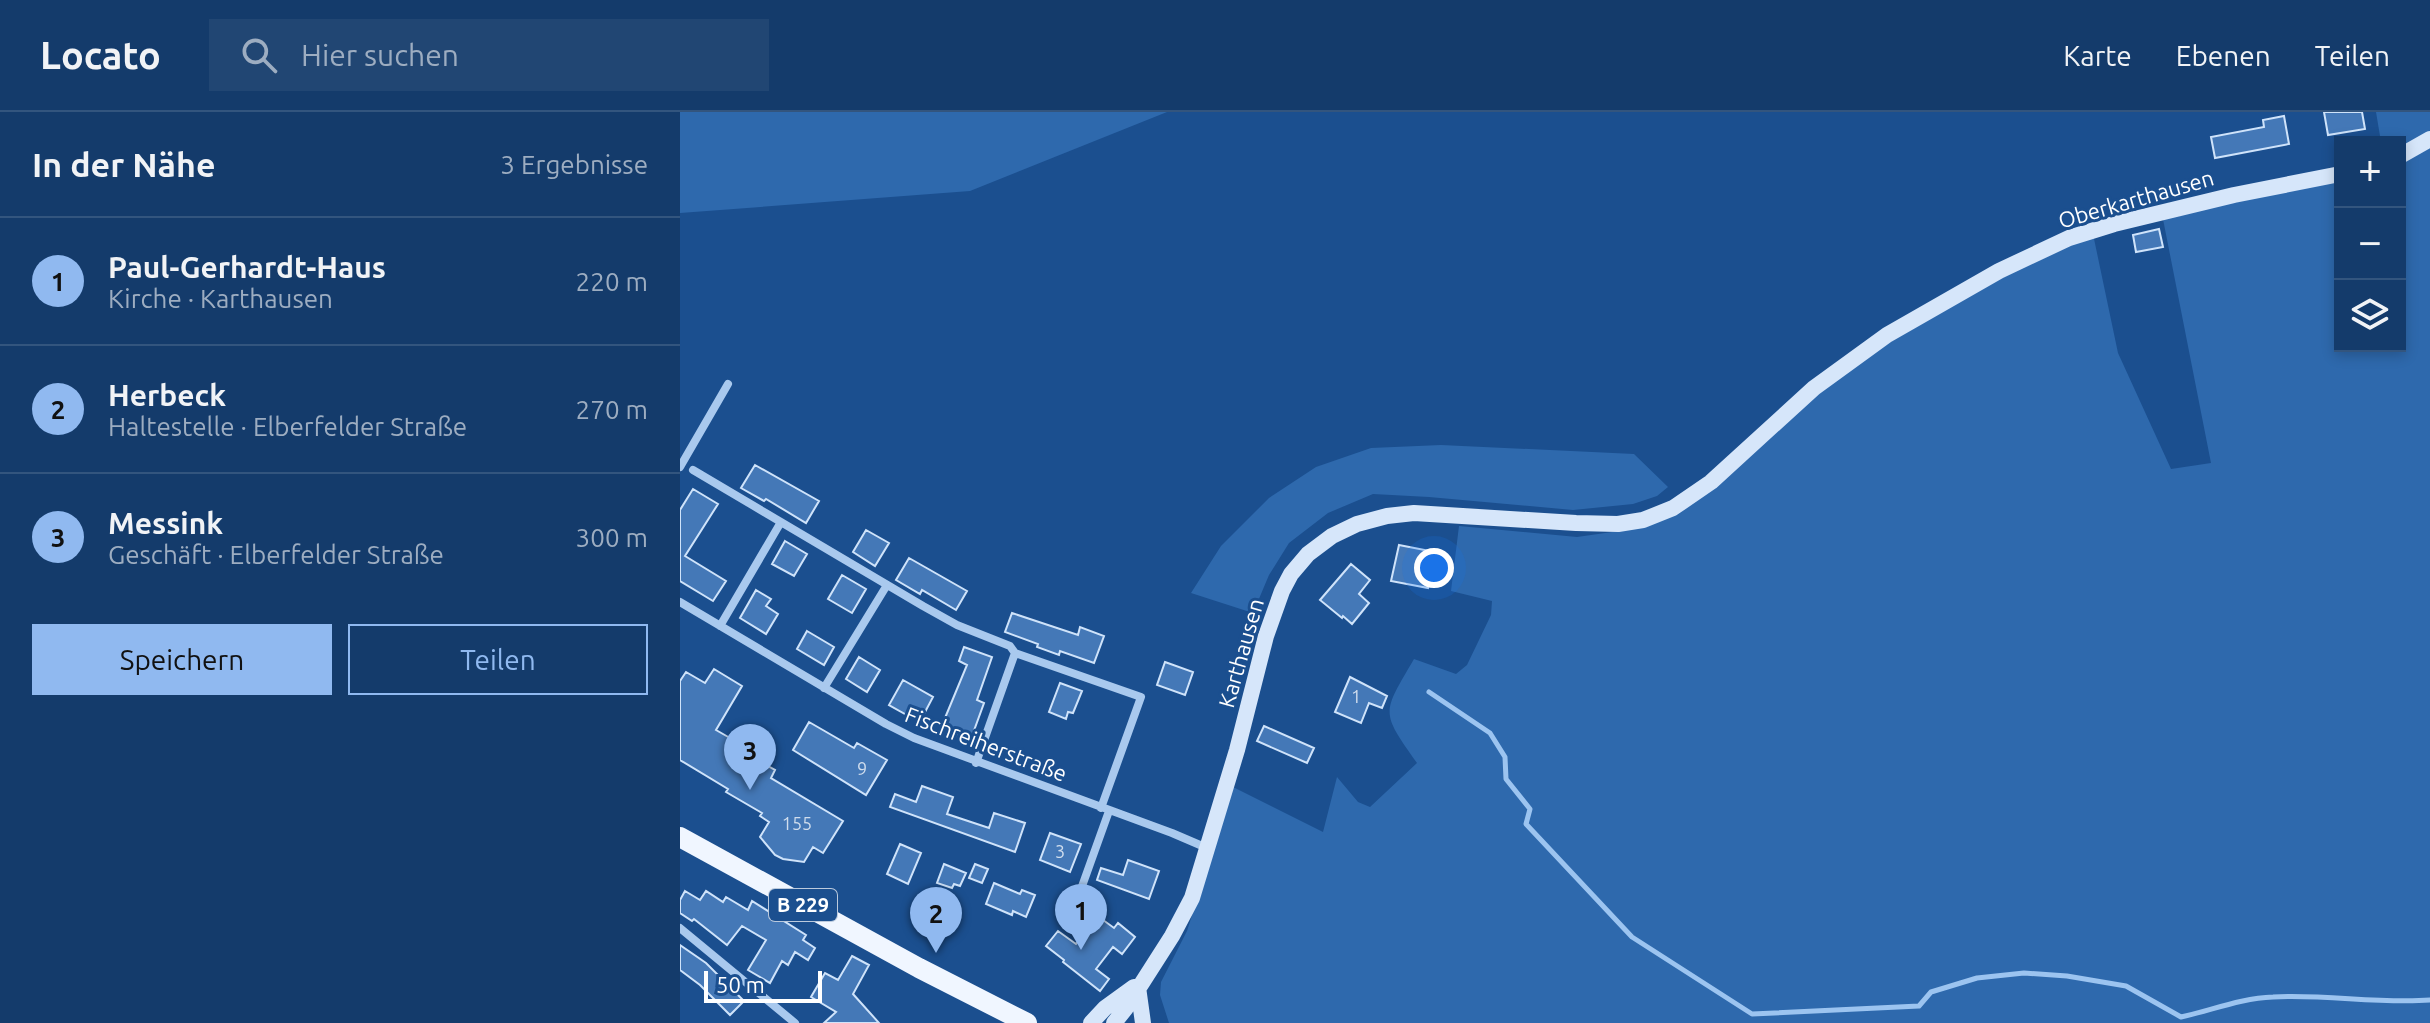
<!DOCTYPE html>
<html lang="de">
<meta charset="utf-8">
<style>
body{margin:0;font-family:Ubuntu,sans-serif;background:#214673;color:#f1f3f6}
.controls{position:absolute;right:24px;top:24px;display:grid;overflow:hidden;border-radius:0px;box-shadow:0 4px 12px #0003}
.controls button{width:72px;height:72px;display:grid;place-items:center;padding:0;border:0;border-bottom:2px solid #33557e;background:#143b6b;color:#f1f3f6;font:40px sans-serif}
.scale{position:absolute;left:24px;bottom:20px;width:118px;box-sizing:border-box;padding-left:8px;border:4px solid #fff;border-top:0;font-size:22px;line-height:28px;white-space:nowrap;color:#fff;-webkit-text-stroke:6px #1b4f8f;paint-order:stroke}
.you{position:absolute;left:754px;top:456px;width:28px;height:28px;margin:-20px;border:6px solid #fff;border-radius:50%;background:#1a73e8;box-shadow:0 0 0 12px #1a73e833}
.badge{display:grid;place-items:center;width:52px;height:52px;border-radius:50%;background:#90b9f0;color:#111;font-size:26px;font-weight:700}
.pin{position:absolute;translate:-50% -66px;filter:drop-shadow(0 2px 4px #0008)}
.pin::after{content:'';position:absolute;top:42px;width:28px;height:24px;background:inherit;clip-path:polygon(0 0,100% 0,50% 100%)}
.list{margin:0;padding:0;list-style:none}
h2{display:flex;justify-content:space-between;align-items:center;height:104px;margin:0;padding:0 32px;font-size:34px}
h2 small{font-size:26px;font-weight:400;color:#9dadc1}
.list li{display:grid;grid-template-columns:52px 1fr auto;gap:24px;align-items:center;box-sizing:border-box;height:128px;padding:0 32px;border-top:2px solid #33557e}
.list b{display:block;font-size:30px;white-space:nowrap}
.list p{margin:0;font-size:26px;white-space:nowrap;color:#9dadc1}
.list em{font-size:26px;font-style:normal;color:#9dadc1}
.actions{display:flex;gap:16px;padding:24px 32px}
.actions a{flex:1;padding:18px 0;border:2px solid #90b9f0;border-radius:0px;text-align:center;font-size:28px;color:#90b9f0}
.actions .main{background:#90b9f0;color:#111}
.icon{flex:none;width:44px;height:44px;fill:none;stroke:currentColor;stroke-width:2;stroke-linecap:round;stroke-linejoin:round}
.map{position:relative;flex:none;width:1750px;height:911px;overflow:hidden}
header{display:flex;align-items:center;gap:48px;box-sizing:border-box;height:112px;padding:0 40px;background:#143b6b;border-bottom:2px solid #33557e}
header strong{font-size:38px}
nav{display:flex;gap:44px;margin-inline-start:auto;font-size:28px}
.search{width:560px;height:72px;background:#214673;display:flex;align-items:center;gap:20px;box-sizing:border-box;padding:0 28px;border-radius:0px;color:#9dadc1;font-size:30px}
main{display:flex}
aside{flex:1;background:#143b6b}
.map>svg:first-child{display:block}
.green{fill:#2e69ad}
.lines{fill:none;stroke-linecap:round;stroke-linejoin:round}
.stream{stroke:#9cc4f0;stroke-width:5}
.building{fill:#4478b7;stroke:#cfe3fa;stroke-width:2}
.minor{stroke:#a9c9ee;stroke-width:8}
.secondary{stroke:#d6e6fa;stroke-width:16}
.primary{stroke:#f0f6ff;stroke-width:20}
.labels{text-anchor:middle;stroke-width:6;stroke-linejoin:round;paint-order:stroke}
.number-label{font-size:18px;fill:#d0dded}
.shield{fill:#1b4f8f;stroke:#bbcadd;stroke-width:2}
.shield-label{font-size:20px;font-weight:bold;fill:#fff}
.street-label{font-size:22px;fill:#fff;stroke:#1b4f8f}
</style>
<header>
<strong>Locato</strong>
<div class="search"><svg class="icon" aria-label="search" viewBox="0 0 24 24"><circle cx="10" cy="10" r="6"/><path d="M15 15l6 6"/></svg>Hier suchen</div>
<nav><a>Karte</a><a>Ebenen</a><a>Teilen</a></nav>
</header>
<main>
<aside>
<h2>In der Nähe<small>3 Ergebnisse</small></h2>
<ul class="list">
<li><span class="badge">1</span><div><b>Paul-Gerhardt-Haus</b><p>Kirche · Karthausen</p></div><em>220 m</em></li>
<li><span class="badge">2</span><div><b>Herbeck</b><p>Haltestelle · Elberfelder Straße</p></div><em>270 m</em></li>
<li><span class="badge">3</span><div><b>Messink</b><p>Geschäft · Elberfelder Straße</p></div><em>300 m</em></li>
</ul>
<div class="actions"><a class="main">Speichern</a><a>Teilen</a></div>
</aside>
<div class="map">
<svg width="1750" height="911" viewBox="0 0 1750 911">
<rect width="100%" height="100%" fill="#1b4f8f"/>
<!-- green -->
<path class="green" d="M0 0H487L290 79 0 101Z
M1696 0H1750V21L1720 37V30H1701Z
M1750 27V911H489L480 883 481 870 507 819 553 675 643 720 657 665 678 690 690 695 737 651C700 599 702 602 734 547L776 562 787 553 811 503 812 489 771 479 779 414 897 425 939 419 994 399 1137 279 1275 187 1413 122 1438 241 1491 357 1531 351 1482 102 1660 59V234H1720V42Z
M761 333 954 342 988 375 977 384 953 392 893 398 749 385 693 382 648 401 609 431 589 463 573 501 511 481 541 434 589 386 636 355 691 336Z"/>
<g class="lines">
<!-- stream -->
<path class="stream" d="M749 580 810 621 825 645 826 667 850 697 846 712 952 825 1072 902 1239 894 1251 880 1297 866 1344 861 1387 864 1446 874 1501 905C1532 898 1562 886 1593 885 1646 882 1698 892 1750 888"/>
</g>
<!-- building -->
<path class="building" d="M1644 0H1682L1685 17 1648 23Z
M1604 4 1609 32 1535 46 1531 25 1584 15 1583 8Z
M1479 117 1483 135 1456 140 1453 123Z
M75 353 139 389 126 411 86 387 84 389 61 376Z
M13 377 38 392 5 444 46 469 33 489 0 469V398Z
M186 418 209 431 195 454 173 440Z
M105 429 127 442 114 464 92 452Z
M719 433 755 440 748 476 711 469Z
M229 446 287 479 276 498 242 478 240 482 216 468Z
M671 452 690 468 679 482 689 491 672 512 663 504 662 506 640 488Z
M162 463 186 477 172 501 148 487Z
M76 478 91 487 86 494 98 502 86 522 60 506Z
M332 501 398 523 400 515 424 524 414 551 380 539 379 543 357 535 358 532 325 520Z
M127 519 154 535 144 553 117 537Z
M284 535 312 545 297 588 304 591 292 624 278 619 276 624 260 618 287 553 279 549Z
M179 545 200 558 187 580 166 567Z
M485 550 513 560 505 583 477 573Z
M34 557 62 574 36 618 71 638 68 643 95 658 91 666 163 709 143 741 133 735 124 750 103 747 95 743 80 725 89 710 80 704 82 701 46 680 48 677 0 648V569L6 560 25 571Z
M670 565 707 584 702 596 689 591 681 611 655 600Z
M223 568 253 585 244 602 236 599 232 606 209 593Z
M380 571 402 579 393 601 388 600 386 607 369 600Z
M129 610 174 636 177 631 207 648 186 683 113 638Z
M584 614 634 636 627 651 577 629Z
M242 674 273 685 267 702 309 716 314 701 345 711 335 740 210 695 215 682 236 690Z
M370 721 401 732 390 760 360 748Z
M220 732 241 741 228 772 207 762Z
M448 748 479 759 469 787 417 768 421 756 443 763Z
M264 752 286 761 280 774 274 772 272 776 257 771Z
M295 752 308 757 302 771 289 766Z
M314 771 340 782 342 778 355 783 346 805 333 799 332 803 306 792Z
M5 779 20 788 26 779 43 790 46 785 68 798 72 789 126 823 123 828 135 836 128 848 115 840 108 853 102 849 90 871 68 858 86 828 62 814 47 833 14 807 12 809 0 801V788Z
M419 805 434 816 438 811 455 825 442 842 433 835 416 857 429 867 420 879 383 850 384 848 366 834 378 819 396 832Z
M0 833 26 851 64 889 50 903 20 873 0 858Z
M172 844 189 853 173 882 199 911H144L156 900 131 885 145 861 158 868Z"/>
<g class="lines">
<!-- minor -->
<path class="minor" d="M0 355 48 272
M13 358 243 494 277 513 330 534 335 541
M0 490 206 612 234 626 492 721 527 736
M40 514 101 410
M144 576 207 473
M296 651 335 541 461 585 421 696
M396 791 429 699
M0 816 115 911"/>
<!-- secondary -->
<path class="secondary" d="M1720 44 1750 27
M458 875 463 911
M411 911 425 896 454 875
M434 911 446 896 492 824 512 786 557 638 586 524 602 479 611 462 628 442 652 424 677 412 707 404 734 401 896 411 938 412 963 408 993 396 1031 370 1134 276 1207 223 1319 159 1389 126 1434 112 1554 83 1660 62"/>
<!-- primary -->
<path class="primary" d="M0 725 239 856 347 911"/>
</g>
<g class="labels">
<!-- number labels -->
<g class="number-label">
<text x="676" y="591">1</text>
<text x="182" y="663">9</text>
<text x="117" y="718">155</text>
<text x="380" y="746">3</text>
</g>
<!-- shield labels -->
<rect class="shield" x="89" y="777" width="68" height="32" rx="6"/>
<g class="shield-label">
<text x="123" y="800">B 229</text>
</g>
<!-- street labels -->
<g class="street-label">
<text transform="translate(1456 87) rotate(-16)" y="8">Oberkarthausen</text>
<text transform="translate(561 541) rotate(-74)" y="8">Karthausen</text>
<text transform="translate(306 632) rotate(21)" y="8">Fischreiherstraße</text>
</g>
</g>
</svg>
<div class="controls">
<button>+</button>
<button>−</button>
<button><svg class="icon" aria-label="layers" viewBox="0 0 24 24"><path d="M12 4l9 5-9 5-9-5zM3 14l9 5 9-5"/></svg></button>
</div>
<div class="scale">50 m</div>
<div class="you"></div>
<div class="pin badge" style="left:401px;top:838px">1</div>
<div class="pin badge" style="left:256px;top:841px">2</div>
<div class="pin badge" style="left:70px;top:678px">3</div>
</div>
</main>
